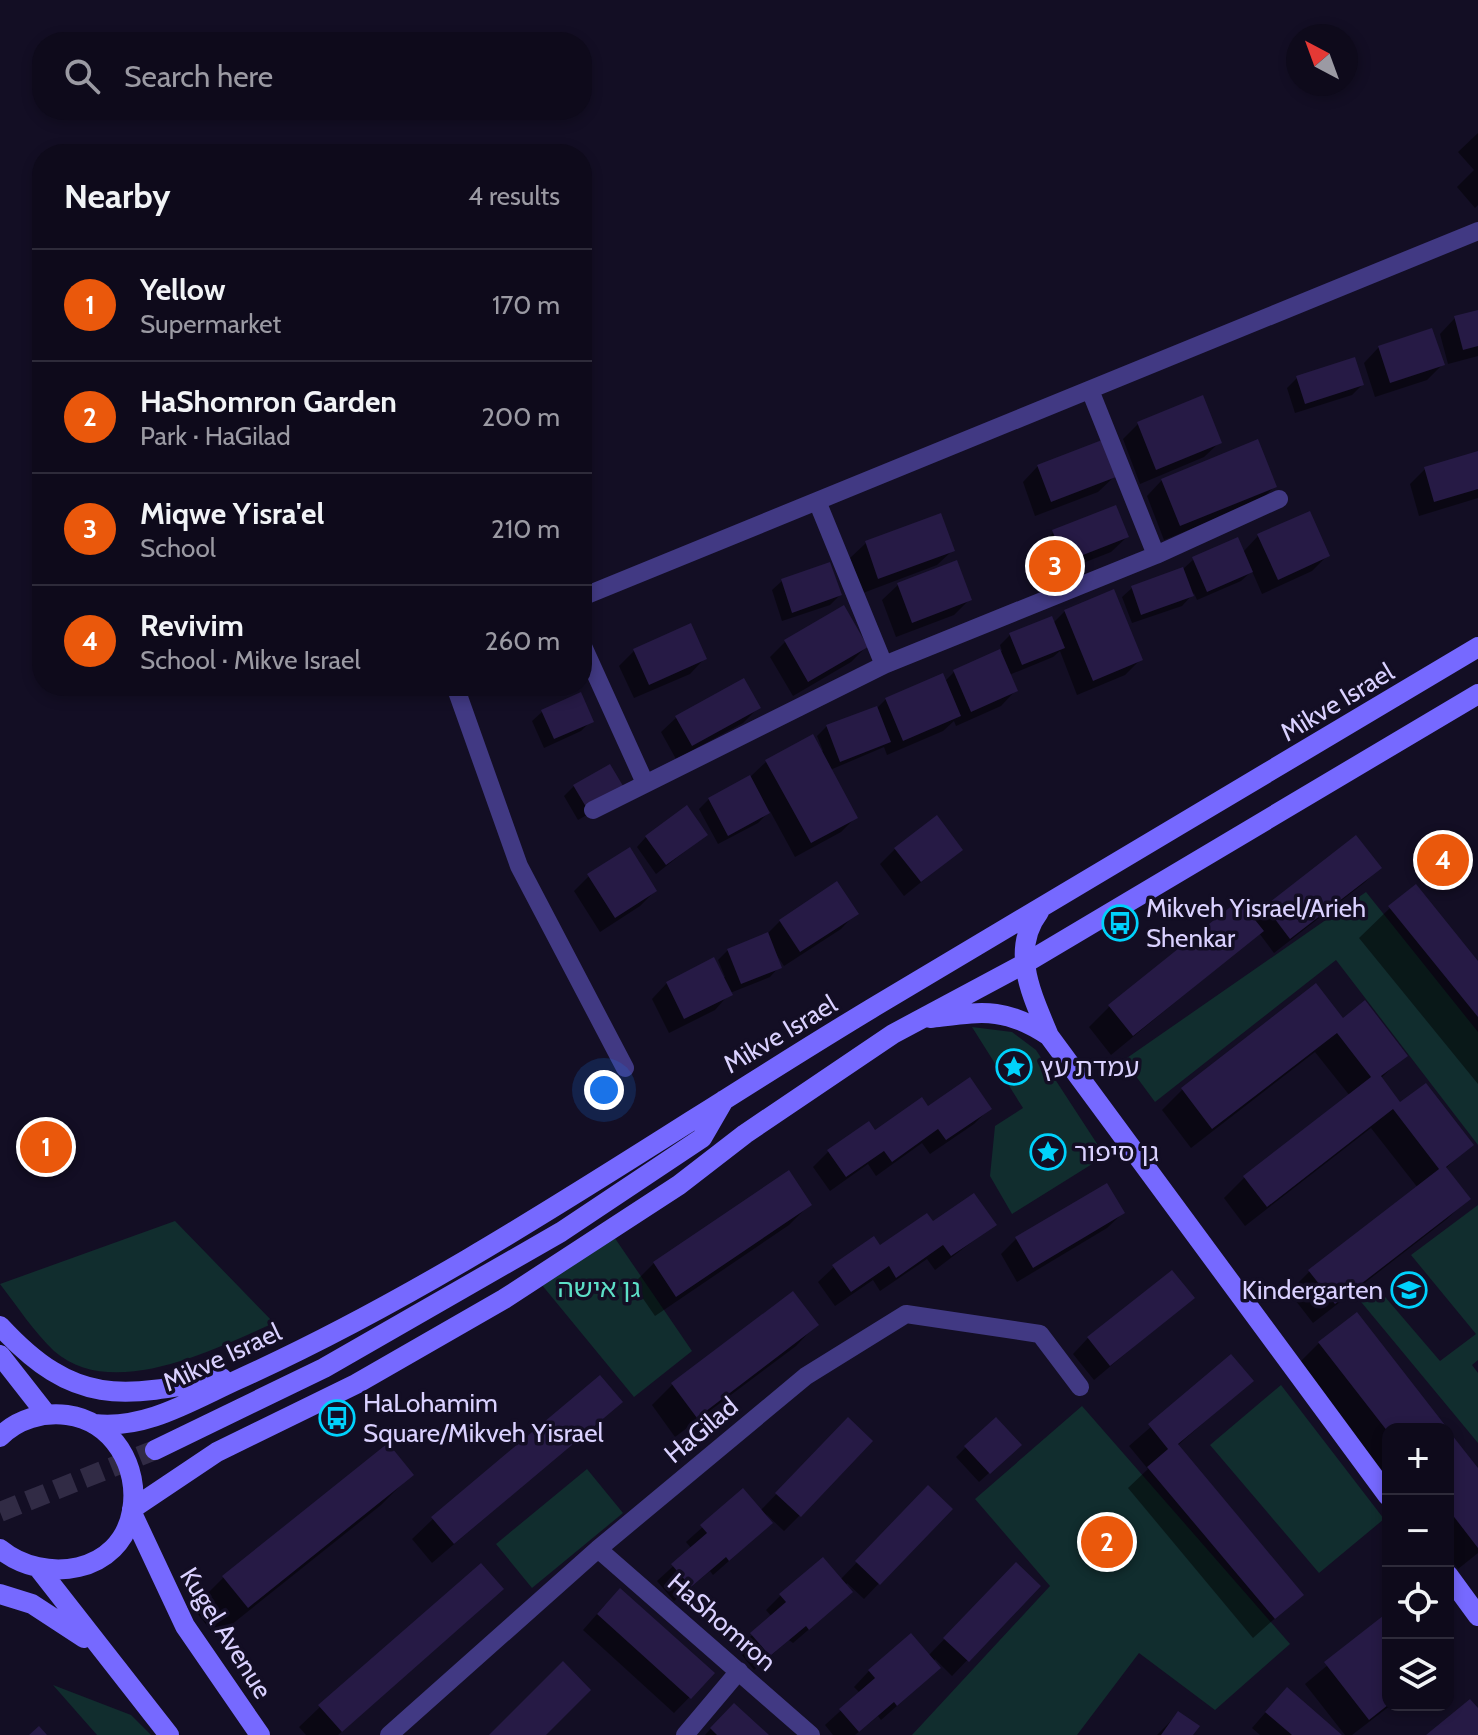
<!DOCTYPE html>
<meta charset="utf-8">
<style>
body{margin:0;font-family:Cabin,"Noto Sans Hebrew",sans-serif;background:#171324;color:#f1f3f6}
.controls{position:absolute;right:24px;bottom:24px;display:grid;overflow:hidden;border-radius:16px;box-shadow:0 4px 12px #0003}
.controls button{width:72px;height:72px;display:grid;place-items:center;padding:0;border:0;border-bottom:2px solid #2e2b3a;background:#0e0a1b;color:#f1f3f6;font:40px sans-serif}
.compass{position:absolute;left:1286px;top:24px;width:72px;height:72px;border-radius:50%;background:#0e0a1b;box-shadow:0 4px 12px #0003;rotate:319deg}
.you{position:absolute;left:604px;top:1090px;width:28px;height:28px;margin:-20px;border:6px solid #fff;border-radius:50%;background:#1a73e8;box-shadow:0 0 0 12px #1a73e833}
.badge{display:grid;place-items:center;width:52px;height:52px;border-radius:50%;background:#ea580c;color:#fff;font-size:26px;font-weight:700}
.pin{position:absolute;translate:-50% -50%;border:4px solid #fff;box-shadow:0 2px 8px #0006}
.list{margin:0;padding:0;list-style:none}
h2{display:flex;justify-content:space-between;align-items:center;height:104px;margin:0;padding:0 32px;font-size:34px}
h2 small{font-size:26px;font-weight:400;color:#9b9aa3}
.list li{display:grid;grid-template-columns:52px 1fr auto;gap:24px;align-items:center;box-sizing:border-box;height:112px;padding:0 32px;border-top:2px solid #2e2b3a}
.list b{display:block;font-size:30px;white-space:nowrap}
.list p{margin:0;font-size:26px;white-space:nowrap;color:#9b9aa3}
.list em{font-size:26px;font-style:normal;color:#9b9aa3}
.icon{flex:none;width:44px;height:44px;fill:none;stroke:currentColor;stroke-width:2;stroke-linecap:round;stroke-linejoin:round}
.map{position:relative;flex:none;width:1478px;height:1735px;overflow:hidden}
.search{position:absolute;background:#0e0a1b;box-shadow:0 4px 12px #0003;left:32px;top:32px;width:560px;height:88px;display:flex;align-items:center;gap:20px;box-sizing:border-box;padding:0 28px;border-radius:32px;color:#9b9aa3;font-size:30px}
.panel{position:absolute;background:#0e0a1b;box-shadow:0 4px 12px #0003;left:32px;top:144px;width:560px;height:552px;border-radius:32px}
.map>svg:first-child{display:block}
.green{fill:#112d2e}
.shadow{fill:#0007}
.building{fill:#261a45}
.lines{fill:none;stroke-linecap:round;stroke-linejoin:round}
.secondary-tunnel{stroke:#312b45;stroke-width:20;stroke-dasharray:20 10;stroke-linecap:butt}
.street{stroke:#413983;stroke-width:18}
.secondary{stroke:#7669ff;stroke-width:20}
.labels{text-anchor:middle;stroke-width:7;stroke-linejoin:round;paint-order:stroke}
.street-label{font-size:26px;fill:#dad1ff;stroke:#130e24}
.poi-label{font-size:26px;fill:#dad1ff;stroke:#130e24;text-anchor:start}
.park-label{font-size:26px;fill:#5ddfc7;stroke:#130e24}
</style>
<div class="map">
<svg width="1478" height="1735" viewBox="0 0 1478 1735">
<rect width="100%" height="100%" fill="#130e24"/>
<!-- green -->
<path class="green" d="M1366 892 1478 1032V1145L1336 960 1155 1102 1124 1060Z
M972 1027 1012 1032 1036 1050 1105 1156 1012 1214 990 1176 995 1126 1023 1108Z
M1478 1205V1360L1472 1365 1478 1373V1443L1357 1297 1374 1284 1440 1361 1476 1334 1411 1255Z
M175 1221 274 1323C215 1349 112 1402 54 1351 34 1332 17 1306 0 1284Z
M610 1231 692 1351 634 1397 537 1279Z
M1281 1385 1384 1519 1319 1573 1210 1445Z
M1082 1406 1290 1644 1215 1710 1139 1653 1077 1735H912L1050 1586 975 1499Z
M587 1469 623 1513 532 1588 496 1544Z
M53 1685 131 1715 151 1735H97Z"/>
<!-- shadow -->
<path class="shadow" d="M1478 133V205L1475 208 1457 187 1474 170 1458 152Z
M1478 312V356L1448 364 1440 334 1455 318Z
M1379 347 1442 365 1427 380 1375 397 1364 363Z
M1297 378 1362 385 1352 395 1295 413 1287 388Z
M1138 424 1220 442 1204 457 1140 484 1123 439Z
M1478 453V498L1419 516 1410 484 1425 469Z
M1038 466 1114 477 1098 492 1035 516 1023 482Z
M1162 480 1275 486 1260 501 1164 540 1147 496Z
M1054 532 1127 537 1111 552 1050 576 1038 547Z
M1258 536 1328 555 1312 571 1262 594 1252 571 1241 581 1197 600 1194 593 1182 606 1132 623 1122 597 1132 588 1183 569 1194 559 1243 552Z
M866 543 953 550 937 565 863 593 850 558Z
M782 581 840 595 830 605 782 621 772 590Z
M898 585 969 600 954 615 896 637 882 600Z
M1065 611 1140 660 1125 675 1077 695 1060 651 1053 657 1009 675 1016 690 1001 706 956 726 954 721 943 731 887 755 884 747 830 770 856 817 841 832 795 857 770 811 758 823 718 844 699 809 709 799 750 777 767 761 823 751 817 736 827 726 877 708 886 699 944 682 954 672 1002 651 1000 645 1010 635 1053 623Z
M785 642 866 647 851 662 793 696 770 657Z
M635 650 705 658 690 674 634 698 619 666Z
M758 708 743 723 676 759 661 732 677 717Z
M542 712 591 721 581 731 544 748 532 721Z
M574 786 613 800 578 820 564 796Z
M706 835 656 874 637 847 646 837Z
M1356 838 1379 868 1364 883 1274 953 1259 933 1111 1055 1089 1027 1109 1007 1238 903 1253 921Z
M895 849 961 850 904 896 880 864Z
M589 876 655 891 640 906 600 932 574 891Z
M1390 908 1478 964V1084L1359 938Z
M856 913 841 929 784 966 776 954 779 967 770 977 730 993 715 1010 669 1033 652 999 667 983 725 977 718 960 728 950 766 935 780 921Z
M1316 986 1343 1021 1405 1055 1380 1079 1400 1105 1472 1144 1445 1169 1468 1199 1447 1219 1313 1323 1289 1292 1310 1271 1418 1188 1371 1128 1245 1226 1224 1198 1244 1178 1350 1096 1315 1052 1191 1148 1162 1110 1182 1090Z
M928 1109H989L974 1124 930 1154 922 1143 876 1176 868 1164 830 1191 813 1167 829 1151Z
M788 1173 810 1204 789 1225 655 1316 633 1284 654 1263Z
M1123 1213 1107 1228 1017 1282 1001 1254 1016 1239Z
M932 1224 994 1225 935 1270 927 1259 880 1291 873 1280 835 1306 818 1282 834 1267Z
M793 1294 816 1325 796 1346 675 1437 652 1405 672 1385Z
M1192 1298 1094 1380 1073 1354 1088 1338Z
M1319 1343 1445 1429H1388V1478L1299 1363Z
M1231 1357 1251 1381 1177 1446 1301 1595 1253 1638 1128 1488 1148 1469 1129 1446Z
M620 1402 432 1563 412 1539 433 1519Z
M848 1420 871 1441 799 1516 784 1531 766 1514 771 1523 755 1538 713 1575 710 1571 674 1601 657 1581 692 1549 686 1542 743 1491 760 1511Z
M1448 1433 1478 1472V1553L1458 1569 1448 1556Z
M966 1447 1010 1454 979 1482 956 1457Z
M411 1475 381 1505 216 1637 193 1608 223 1578Z
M928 1488 950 1509 864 1599 847 1583 835 1607 793 1643 789 1640 754 1670 737 1649 772 1617 766 1610 781 1595 840 1580Z
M1016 1565 1038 1586 952 1676 935 1659 923 1683 881 1720 878 1716 855 1735H833L825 1725 860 1693 854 1687 869 1671 911 1636 928 1656Z
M605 1605 712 1674 674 1713 583 1630Z
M481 1609 338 1735H306L299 1727 320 1707Z
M1388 1615V1705H1391L1352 1735H1345L1305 1684Z
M1272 1705 1339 1735H1260L1252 1728Z
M1178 1714 1191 1735H1157Z
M718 1721 766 1735H705Z"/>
<!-- building -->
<path class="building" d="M1478 310V346L1463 350 1454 316Z
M1432 328 1445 365 1390 383 1378 346Z
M1355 357 1364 385 1305 404 1296 376Z
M1203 395 1222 443 1156 470 1137 422Z
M1258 439 1277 487 1180 526 1161 479Z
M1102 440 1116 477 1051 502 1037 465Z
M1478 451V489L1434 502 1424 467Z
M1116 505 1129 537 1065 562 1052 530Z
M1310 511 1330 556 1278 580 1257 534Z
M941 513 955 551 878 579 865 541Z
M1238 537 1253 572 1207 592 1192 557Z
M957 560 972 600 912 623 897 583Z
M830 562 842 595 792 613 781 579Z
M1183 567 1194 596 1141 615 1131 586Z
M1114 589 1143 660 1093 681 1064 610Z
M844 605 868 647 808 682 784 640Z
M1052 616 1065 648 1022 665 1009 633Z
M691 623 707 659 649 685 633 649Z
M1000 649 1018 691 971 712 953 670Z
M943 673 961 716 903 741 885 698Z
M744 678 761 708 692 746 675 716Z
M581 692 594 722 554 739 541 710Z
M877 706 891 742 840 762 826 725Z
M813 734 858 818 811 843 765 760Z
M610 764 626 791 589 812 573 785Z
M750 775 770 813 728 836 708 798Z
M687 805 708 835 666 865 645 836Z
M937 815 963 850 921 882 894 848Z
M1356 835 1382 868 1290 939 1265 906Z
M630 847 657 891 615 918 587 874Z
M837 881 859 914 800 952 779 920Z
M1416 884 1478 961V1017L1388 906Z
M1239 900 1264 931 1133 1036 1108 1005Z
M768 932 782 968 741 984 727 949Z
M714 957 733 995 684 1019 666 982Z
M1316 983 1343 1018 1365 1000 1408 1056 1381 1076 1400 1102 1426 1083 1474 1145 1446 1167 1471 1199 1335 1304 1308 1270 1439 1169 1393 1109 1267 1207 1243 1176 1371 1077 1337 1033 1212 1129 1181 1088Z
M970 1077 992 1109 946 1140 938 1129 892 1162 884 1151 846 1177 827 1150 869 1121 875 1130 922 1097 928 1106Z
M789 1170 812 1205 676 1297 653 1262Z
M1107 1183 1125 1213 1033 1268 1015 1237Z
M974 1193 997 1225 951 1256 943 1245 896 1278 889 1266 851 1292 832 1265 874 1236 880 1245 927 1213 933 1221Z
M1172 1270 1195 1298 1110 1366 1087 1337Z
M793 1291 819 1325 697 1418 671 1383Z
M1357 1312 1448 1429H1388V1432L1318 1342Z
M1231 1354 1254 1381 1178 1444 1304 1595 1275 1619 1147 1467 1168 1449 1148 1424Z
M600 1375 623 1402 454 1544 431 1517Z
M848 1417 873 1441 801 1517 775 1493Z
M996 1417 1022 1445 990 1474 964 1446Z
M1448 1430 1478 1468V1548L1448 1509Z
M388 1443 414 1475 248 1608 222 1576Z
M928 1485 953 1509 880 1585 855 1561Z
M743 1488 773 1523 729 1561 726 1557 691 1587 671 1564 707 1533 700 1525Z
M823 1557 853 1592 809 1630 806 1626 770 1656 750 1633 786 1602 779 1594Z
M1016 1562 1041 1586 969 1662 943 1638Z
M481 1563 504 1589 342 1732 318 1705Z
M620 1588 715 1673 691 1699 597 1614Z
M1388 1612V1705L1369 1720 1324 1662Z
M911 1633 941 1668 897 1706 894 1702 859 1732 839 1709 875 1678 868 1670Z
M563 1661 591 1690 546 1735H489Z
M1287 1687 1342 1735H1292L1265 1712Z
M1470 1699 1478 1708V1735H1426Z
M734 1703 769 1735H717L710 1728Z
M1178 1711 1200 1726 1193 1735H1161Z
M39 1726 47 1735H29Z"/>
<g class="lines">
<!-- secondary-tunnel -->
<path class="secondary-tunnel" d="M0 1512 155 1450"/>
<!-- street -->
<path class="street" d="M1090 390 1156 555
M817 501 884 665
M582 597 1478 231
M582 644 645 783
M455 686 519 866 625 1068
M593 810 884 665 1156 555 1279 499
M598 1549 811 1735
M389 1735 598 1549 806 1376 906 1314 1040 1334 1080 1387
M685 1735 739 1671"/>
<!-- secondary -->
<path class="secondary" d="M1039 912C1009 951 1033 997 1049 1036L1388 1496
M930 1018C981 1012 1004 1006 1049 1036
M0 1326C75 1407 121 1398 222 1378
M0 1355 47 1415
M94 1424C145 1430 191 1401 237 1380 463 1278 667 1131 879 1004 1078 884 1279 767 1478 647
M0 1437C17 1419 43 1412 67 1415 113 1421 140 1467 132 1511 121 1574 44 1585 0 1549
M155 1450 324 1368 561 1232 702 1138 724 1100
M132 1509 217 1452 356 1384 504 1299 679 1185 745 1134 893 1034 1024 964 1478 694
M132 1513 185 1626 260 1735
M40 1570 169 1735
M1448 1575 1478 1616
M0 1594 32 1604 84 1638"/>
</g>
<!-- icons -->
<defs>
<symbol id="bus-ring" viewBox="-11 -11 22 22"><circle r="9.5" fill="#130e24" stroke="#00d2fc" stroke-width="1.5"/><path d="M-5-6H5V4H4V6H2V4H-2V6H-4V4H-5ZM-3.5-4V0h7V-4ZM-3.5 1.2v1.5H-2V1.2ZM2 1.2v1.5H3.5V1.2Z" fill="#00d2fc"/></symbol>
<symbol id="sight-ring" viewBox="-11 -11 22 22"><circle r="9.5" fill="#130e24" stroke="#00d2fc" stroke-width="1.5"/><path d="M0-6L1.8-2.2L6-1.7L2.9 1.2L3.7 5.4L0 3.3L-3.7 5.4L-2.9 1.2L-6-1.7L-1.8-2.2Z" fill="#00d2fc"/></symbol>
<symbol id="school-ring" viewBox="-11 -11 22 22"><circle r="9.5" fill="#130e24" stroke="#00d2fc" stroke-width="1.5"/><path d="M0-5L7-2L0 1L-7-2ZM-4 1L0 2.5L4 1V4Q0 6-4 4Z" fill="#00d2fc"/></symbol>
</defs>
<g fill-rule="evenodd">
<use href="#bus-ring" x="1100" y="903" width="40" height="40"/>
<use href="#sight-ring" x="994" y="1047" width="40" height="40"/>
<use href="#sight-ring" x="1028" y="1132" width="40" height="40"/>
<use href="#school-ring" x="1389" y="1270" width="40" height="40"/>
<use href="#bus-ring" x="317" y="1398" width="40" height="40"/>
</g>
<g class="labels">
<!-- street labels -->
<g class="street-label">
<text transform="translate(1337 702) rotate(-31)" y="9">Mikve Israel</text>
<text transform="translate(780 1034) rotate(-31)" y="9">Mikve Israel</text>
<text transform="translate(222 1357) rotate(-25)" y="9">Mikve Israel</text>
<text transform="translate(701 1430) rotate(-40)" y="9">HaGilad</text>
<text transform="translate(722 1622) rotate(41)" y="9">HaShomron</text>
<text transform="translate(226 1633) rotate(58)" y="9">Kugel Avenue</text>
</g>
<!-- poi labels -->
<g class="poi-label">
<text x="1146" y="917">Mikveh Yisrael/Arieh<tspan x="1146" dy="30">Shenkar</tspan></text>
<text x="1040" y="1076">עמדת עץ</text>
<text x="1074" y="1161">גן סיפור</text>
<text x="1383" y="1299" text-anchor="end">Kindergarten</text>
<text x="363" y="1412">HaLohamim<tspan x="363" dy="30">Square/Mikveh Yisrael</tspan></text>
</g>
<!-- park labels -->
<g class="park-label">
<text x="599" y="1297">גן אישה</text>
</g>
</g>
</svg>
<div class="controls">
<button>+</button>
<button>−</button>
<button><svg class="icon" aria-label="locate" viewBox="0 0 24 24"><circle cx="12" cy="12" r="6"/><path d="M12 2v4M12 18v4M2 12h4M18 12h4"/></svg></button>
<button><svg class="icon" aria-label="layers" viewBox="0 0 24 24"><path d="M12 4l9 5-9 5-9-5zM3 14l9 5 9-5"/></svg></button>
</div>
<svg class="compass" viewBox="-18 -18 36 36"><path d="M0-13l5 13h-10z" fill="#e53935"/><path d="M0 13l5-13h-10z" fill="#9b9aa3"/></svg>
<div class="you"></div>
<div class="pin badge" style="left:46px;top:1147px">1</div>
<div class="pin badge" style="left:1107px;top:1542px">2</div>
<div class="pin badge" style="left:1055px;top:566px">3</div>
<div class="pin badge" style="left:1443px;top:860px">4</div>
<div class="search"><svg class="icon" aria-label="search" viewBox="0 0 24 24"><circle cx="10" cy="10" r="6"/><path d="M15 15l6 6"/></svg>Search here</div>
<section class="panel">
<h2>Nearby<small>4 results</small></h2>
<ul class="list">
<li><span class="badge">1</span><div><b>Yellow</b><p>Supermarket</p></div><em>170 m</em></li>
<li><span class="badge">2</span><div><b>HaShomron Garden</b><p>Park · HaGilad</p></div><em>200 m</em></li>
<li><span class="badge">3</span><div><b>Miqwe Yisra'el</b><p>School</p></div><em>210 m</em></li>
<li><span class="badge">4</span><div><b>Revivim</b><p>School · Mikve Israel</p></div><em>260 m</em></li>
</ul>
</section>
</div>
